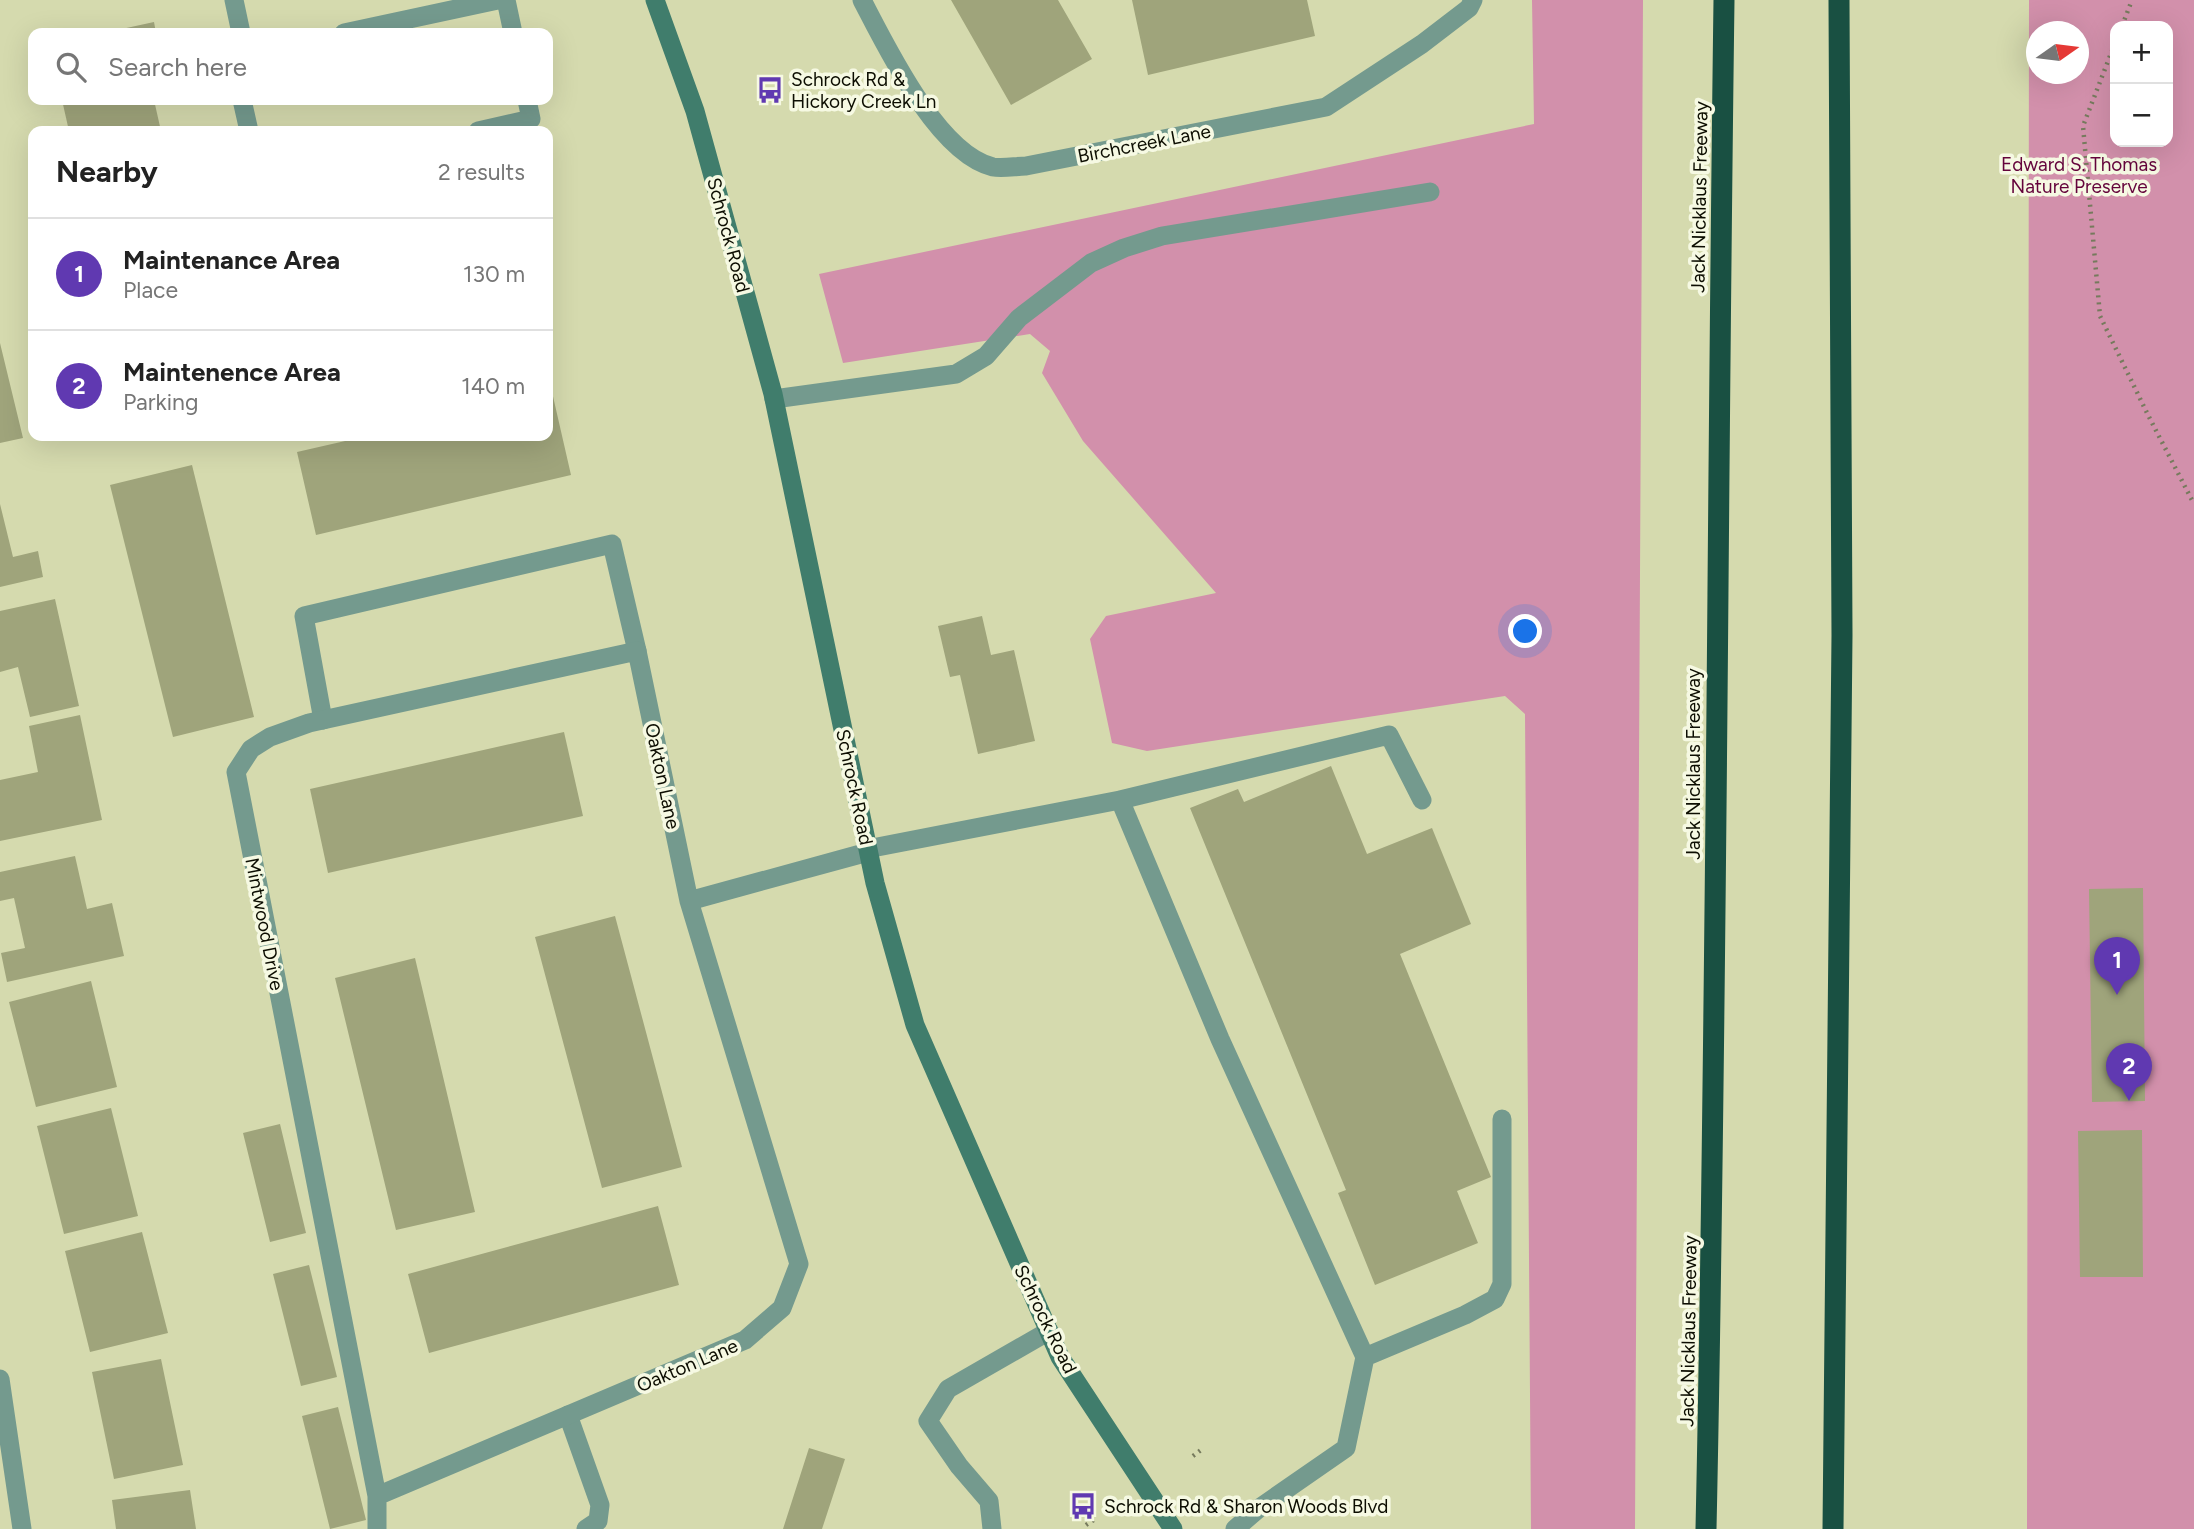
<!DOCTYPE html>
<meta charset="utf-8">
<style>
body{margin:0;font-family:Figtree,sans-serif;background:#f2f2f2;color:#222}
.controls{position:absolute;right:21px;top:21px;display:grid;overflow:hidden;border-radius:14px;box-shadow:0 7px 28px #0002}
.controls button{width:63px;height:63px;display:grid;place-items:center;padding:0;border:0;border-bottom:2px solid #e0e0e0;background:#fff;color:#222;font:35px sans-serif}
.compass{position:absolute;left:2026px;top:21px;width:63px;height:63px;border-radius:50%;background:#fff;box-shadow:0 7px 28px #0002;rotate:76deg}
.you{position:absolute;left:1526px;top:632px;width:24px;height:24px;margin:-18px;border:5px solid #fff;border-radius:50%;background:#1a73e8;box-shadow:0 0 0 10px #1a73e833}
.badge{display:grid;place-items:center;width:46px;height:46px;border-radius:50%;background:#6039b1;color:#fff;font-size:23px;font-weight:700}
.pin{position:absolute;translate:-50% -58px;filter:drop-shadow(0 2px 4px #0008)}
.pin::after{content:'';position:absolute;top:37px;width:24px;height:21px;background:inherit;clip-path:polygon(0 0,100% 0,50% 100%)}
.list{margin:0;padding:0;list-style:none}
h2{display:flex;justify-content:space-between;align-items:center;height:91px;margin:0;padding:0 28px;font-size:30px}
h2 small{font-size:23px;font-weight:400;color:#767676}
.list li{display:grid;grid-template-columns:46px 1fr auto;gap:21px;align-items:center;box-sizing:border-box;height:112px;padding:0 28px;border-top:2px solid #e0e0e0}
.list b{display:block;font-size:26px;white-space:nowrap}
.list p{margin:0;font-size:23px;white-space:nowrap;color:#767676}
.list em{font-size:23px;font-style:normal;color:#767676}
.icon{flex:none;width:38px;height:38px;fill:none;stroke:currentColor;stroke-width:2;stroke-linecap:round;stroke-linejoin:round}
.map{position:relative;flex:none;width:2194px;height:1529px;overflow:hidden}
.search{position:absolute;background:#fff;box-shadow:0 7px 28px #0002;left:28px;top:28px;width:525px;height:77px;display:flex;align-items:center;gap:18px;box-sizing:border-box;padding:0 24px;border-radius:14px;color:#767676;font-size:26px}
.panel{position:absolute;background:#fff;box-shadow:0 7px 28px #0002;left:28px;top:126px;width:525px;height:315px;border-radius:14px}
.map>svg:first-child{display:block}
.green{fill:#d290ab;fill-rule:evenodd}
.building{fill:#9fa47b}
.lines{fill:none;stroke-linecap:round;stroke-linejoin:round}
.path{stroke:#767a5d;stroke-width:4.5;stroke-dasharray:2 5;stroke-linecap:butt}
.service{stroke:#749a8e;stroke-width:19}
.minor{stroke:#749a8e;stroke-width:19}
.secondary{stroke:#407d6c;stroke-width:19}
.motorway{stroke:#195042;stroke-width:21}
.labels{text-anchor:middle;stroke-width:7;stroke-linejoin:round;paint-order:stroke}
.poi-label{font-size:19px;fill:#0c0d01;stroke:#f6f9e3;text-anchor:start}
.street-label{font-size:19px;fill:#0c0d01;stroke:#f6f9e3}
.park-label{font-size:19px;fill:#64043b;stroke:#f6f9e3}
</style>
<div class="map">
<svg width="2194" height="1529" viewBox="0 0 2194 1529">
<rect width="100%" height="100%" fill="#d5daae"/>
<!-- green -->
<path class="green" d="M1532 0H1643L1635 1529H1531L1525 714 1505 696 1147 751 1112 743 1090 639 1106 616 1216 593 1083 441 1042 373 1050 351 1030 334 843 363 819 274 1534 124Z
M2029 0H2194V1529H2027ZM2115 26H2168V142H2115ZM2036 32H2078V74H2036Z"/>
<!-- building -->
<path class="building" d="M951 0H1058L1092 59 1011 105Z
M1132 0H1307L1315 36 1148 75Z
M154 22 156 33H108V32Z
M62 100H154L161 131H69Z
M0 343 23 438 0 443Z
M552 392 571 475 316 535 297 452 367 436H548V393Z
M192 465 254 717 173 737 110 485Z
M0 504 13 557 38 551 43 577 0 587Z
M55 599 79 706 30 717 18 667 0 672V611Z
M982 616 991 655 1014 650 1035 741 978 754 960 675 950 677 938 626Z
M80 715 102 820 0 841V780L38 772 29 726Z
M564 732 583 816 328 873 310 789Z
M1331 766 1367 854 1432 828 1471 924 1400 954 1491 1177 1457 1191 1478 1243 1375 1285 1338 1193 1346 1190 1190 808 1238 789 1244 802Z
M75 856 87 909 112 903 124 956 7 982 1 953 25 948 14 898 0 901V872Z
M2143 888 2145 1101 2092 1102 2089 889Z
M615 916 682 1167 602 1188 535 937Z
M415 958 475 1212 396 1230 335 978Z
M91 981 117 1087 36 1107 9 1002Z
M111 1108 138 1216 64 1234 37 1126Z
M280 1124 306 1233 270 1242 243 1133Z
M2142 1130 2143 1277H2080L2078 1131Z
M658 1206 679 1285 429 1353 408 1274Z
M142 1232 168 1333 90 1352 65 1251Z
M309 1265 337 1377 301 1386 273 1274Z
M161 1359 183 1465 114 1479 92 1372Z
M338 1407 366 1520 330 1529 302 1416Z
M809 1448 845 1459 822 1529H783Z
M190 1490 196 1529H116L112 1500Z"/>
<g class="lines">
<!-- path -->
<path class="path" d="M2122 26 2132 0
M2115 43 2083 126 2100 316 2148 415 2194 504
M1193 1456 1201 1450
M1086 1525 1095 1519"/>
<!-- service -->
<path class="service" d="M234 0 241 33
M506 0 513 33
M344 33 498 0
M242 100 249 131
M478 131 531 119 527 100
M774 399 956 374 986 356 1019 318 1091 263 1124 248 1162 236 1430 192
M323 720 304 616 612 544 637 651
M1120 800 1389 735 1422 800
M867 849 1120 800 1220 1039 1365 1357 1346 1448 1258 1509 1235 1529
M1365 1357 1465 1315 1495 1299 1502 1284V1119
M568 1415 600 1505 598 1521 586 1529
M992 1529 989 1501 959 1466 928 1421 948 1389 1049 1331"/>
<!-- minor -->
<path class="minor" d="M862 0C887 48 938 154 993 167 1003 169 1016 166 1026 166L1326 107 1422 44 1469 8 1473 0
M689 901 868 852
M0 1379 22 1529
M377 1496 745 1340 782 1308 799 1264 689 901 637 651 309 723 270 737 251 749 236 772 377 1496V1529"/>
<!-- secondary -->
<path class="secondary" d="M655 0 695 111 773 394 875 883 915 1025 1060 1357 1173 1529"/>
<!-- motorway -->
<path class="motorway" d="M1706 1529C1717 1019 1717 510 1724 0
M1833 1529 1842 635 1839 0"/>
</g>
<!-- icons -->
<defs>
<symbol id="bus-bare" viewBox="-9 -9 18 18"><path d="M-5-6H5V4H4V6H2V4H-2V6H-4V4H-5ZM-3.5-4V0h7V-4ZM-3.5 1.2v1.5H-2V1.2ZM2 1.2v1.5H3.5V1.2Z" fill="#6039b1" stroke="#f6f9e3" stroke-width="2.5" paint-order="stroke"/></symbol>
</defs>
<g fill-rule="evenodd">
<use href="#bus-bare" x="751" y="71" width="38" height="38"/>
<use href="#bus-bare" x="1064" y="1487" width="38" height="38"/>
</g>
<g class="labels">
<!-- poi labels -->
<g class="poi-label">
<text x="791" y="86">Schrock Rd &amp;<tspan x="791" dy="22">Hickory Creek Ln</tspan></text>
<text x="1104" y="1513">Schrock Rd &amp; Sharon Woods Blvd</text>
</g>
<!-- street labels -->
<g class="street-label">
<text transform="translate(1144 143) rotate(-11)" y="7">Birchcreek Lane</text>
<text transform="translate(1699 197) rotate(-89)" y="7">Jack Nicklaus Freeway</text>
<text transform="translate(729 235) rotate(75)" y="7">Schrock Road</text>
<text transform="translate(1693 764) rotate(-90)" y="7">Jack Nicklaus Freeway</text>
<text transform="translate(663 776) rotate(78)" y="7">Oakton Lane</text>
<text transform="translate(855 787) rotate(78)" y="7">Schrock Road</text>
<text transform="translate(265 924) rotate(79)" y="7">Mintwood Drive</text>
<text transform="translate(1046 1319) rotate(64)" y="7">Schrock Road</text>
<text transform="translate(1688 1331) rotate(-89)" y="7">Jack Nicklaus Freeway</text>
<text transform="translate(687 1365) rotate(-23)" y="7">Oakton Lane</text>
</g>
<!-- park labels -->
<g class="park-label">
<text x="2079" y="171">Edward S. Thomas<tspan x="2079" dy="22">Nature Preserve</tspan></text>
</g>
</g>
</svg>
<div class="controls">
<button>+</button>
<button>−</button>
</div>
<svg class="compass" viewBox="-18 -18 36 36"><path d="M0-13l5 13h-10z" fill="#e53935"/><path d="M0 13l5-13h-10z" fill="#767676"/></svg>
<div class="you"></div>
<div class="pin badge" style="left:2117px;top:995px">1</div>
<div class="pin badge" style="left:2129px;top:1101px">2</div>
<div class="search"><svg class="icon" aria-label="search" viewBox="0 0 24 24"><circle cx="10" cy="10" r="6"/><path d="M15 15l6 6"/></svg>Search here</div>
<section class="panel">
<h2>Nearby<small>2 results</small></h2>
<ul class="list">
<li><span class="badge">1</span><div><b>Maintenance Area</b><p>Place</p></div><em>130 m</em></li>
<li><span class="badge">2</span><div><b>Maintenence Area</b><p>Parking</p></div><em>140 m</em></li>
</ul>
</section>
</div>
